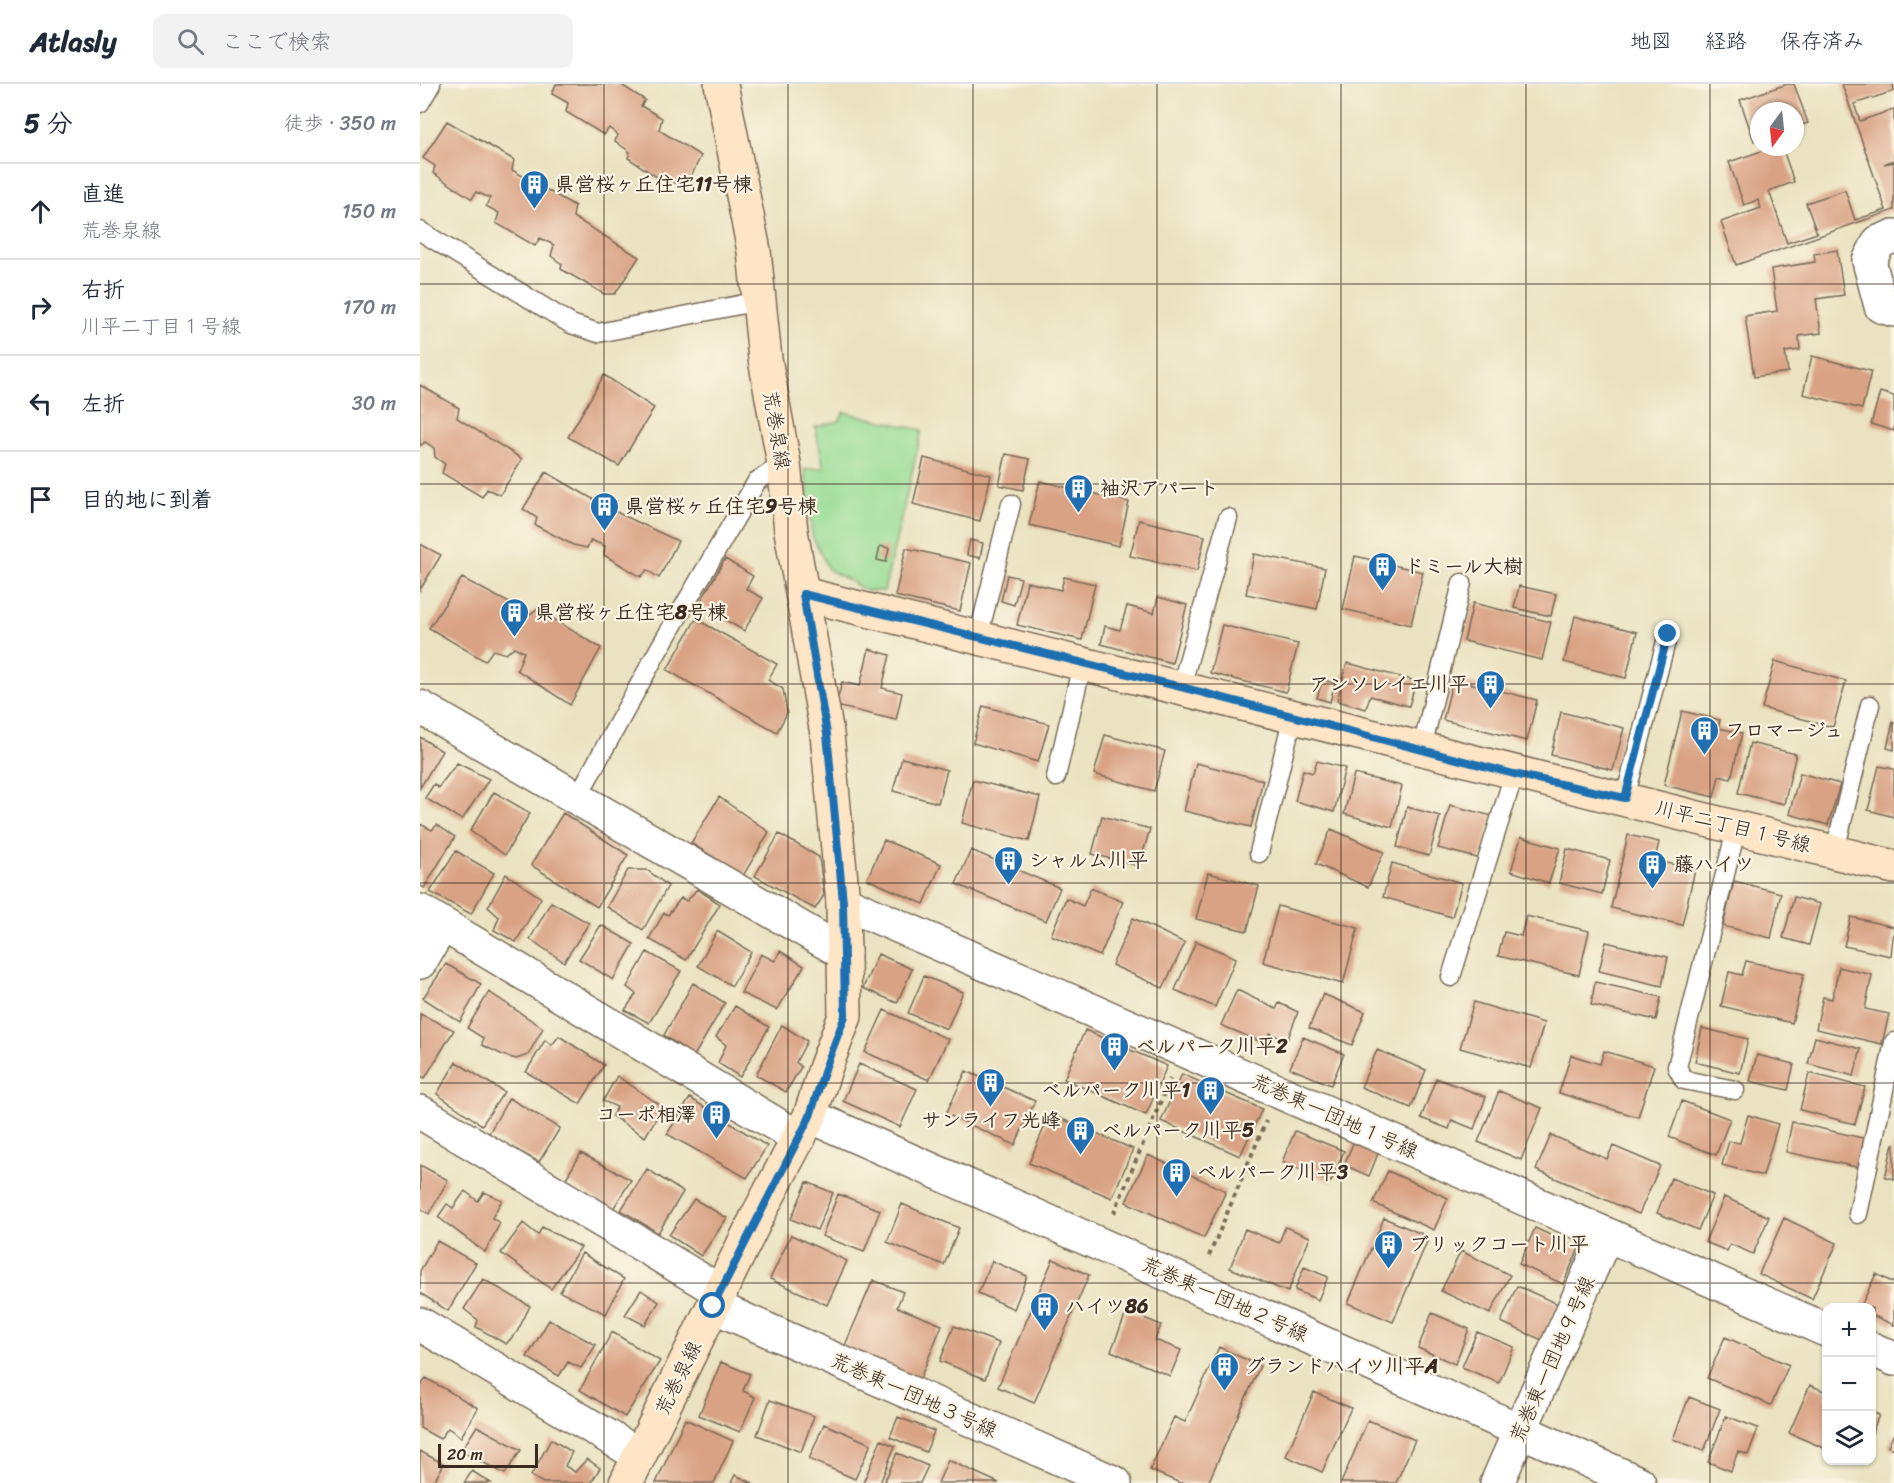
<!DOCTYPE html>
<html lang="ja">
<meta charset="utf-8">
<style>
body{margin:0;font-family:Sriracha,"Klee One",sans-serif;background:#f2f2f3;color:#1f2937}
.controls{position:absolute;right:18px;bottom:18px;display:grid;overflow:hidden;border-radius:12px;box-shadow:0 2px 4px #0004}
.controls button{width:54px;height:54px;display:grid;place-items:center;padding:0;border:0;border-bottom:2px solid #e0e1e3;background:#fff;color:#1f2937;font:30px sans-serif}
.compass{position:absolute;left:1330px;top:18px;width:54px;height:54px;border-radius:50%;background:#fff;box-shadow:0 2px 4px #0004;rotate:195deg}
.scale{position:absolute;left:18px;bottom:15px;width:100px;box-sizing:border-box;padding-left:6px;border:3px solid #3b2a1e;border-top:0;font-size:16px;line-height:21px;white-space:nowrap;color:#3b2a1e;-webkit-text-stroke:4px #fcf5e5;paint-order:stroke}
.stop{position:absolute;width:18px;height:18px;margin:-14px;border:4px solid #1f6fb2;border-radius:50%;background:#fff}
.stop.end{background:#1f6fb2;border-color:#fff;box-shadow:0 2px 6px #0008}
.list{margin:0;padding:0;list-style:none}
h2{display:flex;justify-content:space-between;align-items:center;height:78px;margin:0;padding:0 24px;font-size:26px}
h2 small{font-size:20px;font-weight:400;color:#747a83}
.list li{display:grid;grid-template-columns:39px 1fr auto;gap:18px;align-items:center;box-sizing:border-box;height:96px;padding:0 24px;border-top:2px solid #e0e1e3}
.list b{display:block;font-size:22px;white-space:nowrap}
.list p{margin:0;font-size:20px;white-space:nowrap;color:#747a83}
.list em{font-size:20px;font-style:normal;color:#747a83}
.icon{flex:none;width:33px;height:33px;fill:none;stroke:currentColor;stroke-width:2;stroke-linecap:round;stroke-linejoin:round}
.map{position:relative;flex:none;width:1474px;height:1399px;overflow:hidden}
header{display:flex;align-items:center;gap:36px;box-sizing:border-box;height:84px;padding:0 30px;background:#fff;border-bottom:2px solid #e0e1e3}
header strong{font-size:28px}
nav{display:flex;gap:33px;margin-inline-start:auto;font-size:21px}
.search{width:420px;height:54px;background:#f2f2f3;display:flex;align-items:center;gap:15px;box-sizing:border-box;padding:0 21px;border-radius:12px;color:#747a83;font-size:22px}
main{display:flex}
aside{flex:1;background:#fff}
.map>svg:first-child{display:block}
.green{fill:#97dc94;stroke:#698359;stroke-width:1.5}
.building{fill:#d9a284}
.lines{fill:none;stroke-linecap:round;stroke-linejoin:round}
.lane-casing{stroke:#786a57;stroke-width:21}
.street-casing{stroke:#786a57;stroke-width:36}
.secondary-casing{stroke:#786a57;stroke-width:36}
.path{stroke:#786a57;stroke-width:4;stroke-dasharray:4.5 4.5;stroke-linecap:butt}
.lane{stroke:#fff;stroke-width:18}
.street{stroke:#fff;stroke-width:33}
.secondary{stroke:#fde5c5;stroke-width:33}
.route{stroke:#1f6fb2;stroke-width:8}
.grid{fill:none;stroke:#3b2a1e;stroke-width:1.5;stroke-opacity:0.55}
.labels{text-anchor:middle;stroke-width:4.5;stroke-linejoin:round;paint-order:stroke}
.poi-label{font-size:20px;font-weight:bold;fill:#3b2a1e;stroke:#fcf5e5;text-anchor:start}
.street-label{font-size:20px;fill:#3b2a1e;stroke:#fcf5e5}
</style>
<header>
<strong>Atlasly</strong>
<div class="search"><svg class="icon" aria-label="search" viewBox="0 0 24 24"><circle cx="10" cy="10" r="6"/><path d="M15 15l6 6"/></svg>ここで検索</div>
<nav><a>地図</a><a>経路</a><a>保存済み</a></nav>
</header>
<main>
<aside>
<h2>5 分<small>徒歩 · 350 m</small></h2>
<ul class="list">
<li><svg class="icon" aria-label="ahead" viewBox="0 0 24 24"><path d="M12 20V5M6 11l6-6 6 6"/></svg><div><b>直進</b><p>荒巻泉線</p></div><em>150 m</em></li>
<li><svg class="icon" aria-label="right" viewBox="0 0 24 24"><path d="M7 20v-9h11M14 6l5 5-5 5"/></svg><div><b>右折</b><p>川平二丁目１号線</p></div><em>170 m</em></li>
<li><svg class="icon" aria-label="left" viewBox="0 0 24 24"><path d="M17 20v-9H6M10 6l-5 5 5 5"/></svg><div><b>左折</b></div><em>30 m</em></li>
<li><svg class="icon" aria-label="arrive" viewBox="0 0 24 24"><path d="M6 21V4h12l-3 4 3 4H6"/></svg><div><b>目的地に到着</b></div></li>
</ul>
</aside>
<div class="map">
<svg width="1474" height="1399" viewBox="0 0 1474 1399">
<rect width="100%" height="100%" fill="#fcf5e5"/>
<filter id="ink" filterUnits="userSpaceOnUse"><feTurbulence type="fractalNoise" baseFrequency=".0167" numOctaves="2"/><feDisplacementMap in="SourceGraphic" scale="12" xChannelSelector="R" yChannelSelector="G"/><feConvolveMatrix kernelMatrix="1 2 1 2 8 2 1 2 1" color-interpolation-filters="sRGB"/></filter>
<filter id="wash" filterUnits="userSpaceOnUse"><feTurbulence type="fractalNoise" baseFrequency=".008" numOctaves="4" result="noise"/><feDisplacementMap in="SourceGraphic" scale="24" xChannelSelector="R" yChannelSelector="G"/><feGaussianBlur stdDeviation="1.35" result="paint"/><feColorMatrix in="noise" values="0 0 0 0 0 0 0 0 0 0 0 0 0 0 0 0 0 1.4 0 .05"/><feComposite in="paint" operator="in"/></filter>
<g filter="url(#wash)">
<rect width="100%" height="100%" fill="#eae2c0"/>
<!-- green -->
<path class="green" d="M424 328 502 346 464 507H447L408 485 392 451 385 385 404 384 395 343 419 337Z"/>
<g id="blocks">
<!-- building -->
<path class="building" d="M136 0H200L225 16 221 22 242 34 239 46 281 72 267 100 246 99 208 74 210 68 195 57 198 51 189 44 184 51 146 28 148 19 132 10Z
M1367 0H1374L1388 39 1375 43V27H1339V55L1334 57 1320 16Z
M1422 0H1473L1474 7 1434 20 1440 37 1474 25V76L1464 80 1474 78V126L1316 181 1301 138 1341 124 1338 116 1324 121 1309 78 1353 63H1362L1374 98 1349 107 1367 159 1397 149 1386 119 1425 106 1435 136 1466 126Z
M27 37 94 76 92 86 155 122 153 133 219 173 195 210H184L141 185 142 180 131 172 134 161 120 154 115 162 76 139 79 129 66 122 70 114 56 108 52 115 13 89 15 82 3 74Z
M1417 166 1424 211 1396 215 1401 249 1379 252 1380 266 1365 268 1368 288 1334 293 1325 232 1357 227 1351 185 1395 178 1394 170Z
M1392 272 1451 287 1442 325 1383 310Z
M184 291 234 324 199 382 148 353Z
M0 301 39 324 37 334 102 375 80 411 67 405 62 413 22 389 25 380 15 373 14 364 5 358 0 362Z
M1460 308 1474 312V347L1451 340Z
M586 370 610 375 603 406 579 401Z
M504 374 571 391 560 437 493 420Z
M126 388 190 425 258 457 239 494 227 486 221 493 184 471 185 462 171 456 167 464 153 461 115 441 117 434 103 425Z
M620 397 709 418 699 462 609 441Z
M719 436 785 452 777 487 710 472Z
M550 456 563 459 560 474 547 471Z
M0 460 21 471 0 506Z
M460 462 469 464 466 478 457 476Z
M486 464 551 479 540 527 475 512Z
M834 470 905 484 897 525 826 510Z
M935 472 1003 488 991 541 923 525Z
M305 475 333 492 326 505 343 514 324 547 279 520Z
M587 491 601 494 594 521 581 517Z
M644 493 675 500 662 556 597 541 607 498 641 506Z
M42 494 110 530 117 525 181 564 150 621 97 586 104 568 94 563 86 570 73 566 65 577 9 544Z
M1099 502 1136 510 1131 532 1094 524Z
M738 513 767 521 752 579 681 560 685 542 700 546 707 522 734 529Z
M1053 519 1131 538 1122 576 1044 557Z
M1155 532 1217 548 1206 594 1144 578Z
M276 535 357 580 348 596 363 605 367 629 357 648 247 586Z
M802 541 878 560 866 608 790 589Z
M449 565 470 571 462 604 482 609 476 636 416 622 422 598 440 602Z
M1355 577 1426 597 1413 643 1342 624Z
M927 579 996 597 989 622 950 612 946 625 917 617Z
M1033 595 1117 616 1107 657 1023 636Z
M902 596 915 599 910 618 897 614Z
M563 622 629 640 618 678 553 659Z
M1262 627 1300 636 1298 644 1322 649 1311 695 1299 692 1294 713 1244 701Z
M1141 628 1204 644 1193 686 1131 671Z
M1473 638 1474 639V666L1467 664Z
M685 651 745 667 734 707 674 690Z
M0 653 22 667 0 704Z
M1330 659 1376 670 1364 720 1318 709Z
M482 674 527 686 518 719 473 707Z
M897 677 925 684 914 728 875 717 883 686 893 689Z
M37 679 69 695 42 736 5 714 14 700 18 704Z
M776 679 843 696 831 743 764 727Z
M1459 682 1474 685V733L1448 726Z
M1380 689 1420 700 1408 741 1369 730Z
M934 690 982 702 972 743 924 730Z
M553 696 620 713 609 757 542 739Z
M74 708 110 729 85 771 50 747Z
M299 713 349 748 323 792 271 759Z
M1030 721 1072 732 1061 775 1018 764Z
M987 723 1020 732 1009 772 977 763Z
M143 729 208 771 177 823 111 781Z
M682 732 730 745 719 782 672 770Z
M0 740 12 746 17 741 35 753 4 804 0 801Z
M911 745 964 768 948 803 896 780Z
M359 750 399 773 404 811 395 825 335 792Z
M1208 751 1239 758 1235 776 1275 786 1262 841 1191 824Z
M1101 753 1140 764 1129 799 1091 787Z
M464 756 521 780 504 820 447 795Z
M1147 765 1190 776 1182 810 1139 799Z
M551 766 640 804 626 837 536 800Z
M36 767 74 789 51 830 10 808Z
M972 779 1042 799 1032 833 963 813Z
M208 786H227L248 802 223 846 187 823Z
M788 789 839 802 827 847 776 835Z
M86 790 121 814 96 858 74 846 79 833 68 823Z
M1314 797 1361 809 1351 854 1303 842Z
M671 804 703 818 680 872 631 851 646 814 663 822Z
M277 805 300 820 266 876 229 855 244 829 248 831 261 814 267 817Z
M1374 813 1400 820 1389 861 1363 854Z
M131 818 169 839 144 878 110 855Z
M858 822 938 844 923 900 843 878Z
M1106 832 1169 847 1159 891 1078 872 1084 848 1101 852Z
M1431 833 1474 843 1471 872 1424 862Z
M713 834 765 859 743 904 692 881Z
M181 841 214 860 193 896 159 875Z
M297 847 331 868 312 902 278 882Z
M776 857 816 874 795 923 755 906Z
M1186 858 1248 873 1242 902 1179 887Z
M360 867 384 882 357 926 321 909 341 870 355 877Z
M227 868 261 887 229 939 205 926 216 910 207 903Z
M458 870 492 885 477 919 443 904Z
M1326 877 1384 890 1372 939 1301 922 1309 888 1322 891Z
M26 880 61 900 40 938 3 914Z
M1419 883 1452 891 1445 925 1469 930 1462 960 1396 945 1403 913 1412 915Z
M504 892 543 908 527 945 488 929Z
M1175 898 1241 913 1236 936 1171 921Z
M273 899 305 919 274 972 244 951Z
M817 906 856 925 859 919 878 928 867 957 850 949 846 960 801 941Z
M69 908 123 944 108 971 96 975 83 971 62 961 63 954 47 944Z
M903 910 945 928 932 961 889 944Z
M1054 918 1124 939 1111 984 1040 964Z
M315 922 349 943 320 993 298 979 306 961 296 953Z
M464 926 528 955 509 996 445 968Z
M0 930 34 946 5 994 0 992Z
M362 941 387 957 376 978 381 983 366 1008 336 991Z
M1282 944 1328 955 1320 989 1275 978Z
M665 946 747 982 726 1031 644 995Z
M139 952 184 981 160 1020 106 988 125 956 132 961Z
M883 953 924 970 911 1001 870 984Z
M1395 953 1441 965 1434 992 1388 980Z
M957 966 1006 986 991 1024 941 1003Z
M1184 967 1234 982 1218 1033 1139 1009 1151 971 1180 980Z
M1337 971 1374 980 1368 1006 1330 997Z
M36 978 84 1008 62 1041 17 1010Z
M439 980 497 1005 480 1043 423 1017Z
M546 987 615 1017 595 1061 526 1030Z
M1389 989 1445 1003 1435 1040 1380 1026Z
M762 990 842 1025 820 1072 741 1037Z
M197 992 243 1023 225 1053 192 1032 197 1023 183 1017Z
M1016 994 1066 1013 1054 1045 1032 1036 1029 1045 1001 1034Z
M1079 1007 1122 1024 1101 1076 1058 1058Z
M89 1014 140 1044 119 1078 68 1051Z
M270 1014 347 1062 327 1094 247 1050Z
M1262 1017 1310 1035 1296 1071 1249 1053Z
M630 1030 713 1065 692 1114 609 1079Z
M1328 1031 1358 1040 1343 1092 1302 1081 1309 1057 1320 1059Z
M1372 1038 1447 1055 1441 1084 1366 1068Z
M875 1047 924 1067 911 1098 862 1078Z
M1131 1051 1187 1075 1193 1062 1240 1082 1219 1130 1116 1086Z
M934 1057 959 1067 949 1092 924 1081Z
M1473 1060H1474V1095L1465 1093Z
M161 1069 211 1096 193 1125 145 1096Z
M728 1071 806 1107 784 1154 706 1118Z
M0 1081 28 1096 9 1130 0 1124Z
M227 1085 263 1108 238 1149 201 1126Z
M968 1087 1028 1114 1014 1146 953 1119Z
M1251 1094 1293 1111 1278 1146 1237 1129Z
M387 1098 413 1109 397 1146 371 1135Z
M45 1107 58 1117 64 1108 82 1116 72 1134 80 1139 65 1168 18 1133 27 1120 33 1124Z
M418 1110 460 1126 444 1168 402 1152Z
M1304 1113 1349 1133 1333 1170 1310 1160 1307 1167 1285 1158Z
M274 1115 307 1134 281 1172 249 1151Z
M482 1120 539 1144 524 1181 467 1158Z
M964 1134 1009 1153 973 1238 928 1219Z
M1364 1134 1417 1159 1392 1215 1339 1190Z
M103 1139 118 1151 122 1143 161 1163 131 1205 81 1169Z
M865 1143 890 1153 868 1208 810 1184 825 1145 859 1159Z
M1115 1144 1159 1164 1143 1200 1099 1180Z
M371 1151 427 1177 407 1221 350 1195Z
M17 1157 56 1179 28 1227 0 1209V1187Z
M1041 1167 1090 1191 1070 1230 1021 1207Z
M162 1169 204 1195 186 1230 140 1208Z
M633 1175 669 1191 614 1319 578 1303Z
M572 1177 607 1192 594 1225 558 1209Z
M884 1183 908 1193 898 1216 875 1206Z
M1456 1190 1474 1199V1241L1452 1231V1224H1440Z
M63 1195 110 1222 97 1248 86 1260 56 1243 58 1236 44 1225Z
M453 1196 483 1208 477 1223 522 1241 499 1297 423 1266Z
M1097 1202 1138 1220 1122 1256 1081 1238Z
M221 1206 239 1218 225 1241 205 1231Z
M707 1227 741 1241 735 1256 761 1266 750 1292 691 1267Z
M1012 1229 1049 1245 1035 1280 998 1264Z
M129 1236 176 1261 161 1284 148 1278 139 1292 107 1273Z
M534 1242 579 1259 565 1295 520 1277Z
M192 1248 240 1277 205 1333 160 1306Z
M1057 1248 1094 1263 1079 1299 1042 1283Z
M1305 1253 1369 1281 1351 1321 1287 1294Z
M799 1263 840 1282 788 1399H760L730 1386 754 1333 765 1338Z
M301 1278 330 1290 323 1307 335 1313 320 1348 279 1331Z
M6 1294 58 1324 41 1353 28 1344 20 1355 0 1344V1304Z
M1390 1301 1406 1308V1365L1369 1349Z
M894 1308 931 1324 902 1388 866 1372Z
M1269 1313 1300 1325 1284 1367 1253 1355Z
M350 1316 394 1332 381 1368 337 1351Z
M1452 1328 1459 1331 1452 1349Z
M1306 1332 1338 1344 1328 1371 1318 1367 1311 1387 1288 1378Z
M478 1333 514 1347 506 1368 470 1353Z
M265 1335 313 1357 294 1399H236Z
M948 1336 995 1356 976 1399H921Z
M404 1340 451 1360 435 1395 389 1375Z
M57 1342 101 1366 85 1390 41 1367Z
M1474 1349V1365L1468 1363Z
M131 1355 152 1368 145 1382 155 1388 167 1375 180 1384 171 1399H123L111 1392Z
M461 1356 475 1362 460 1399H443Z
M0 1367 24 1380 13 1399H0Z
M477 1369 508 1382 500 1399H464Z
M528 1376 579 1399H518Z
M52 1387 71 1399H44Z
M315 1391 333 1399H311Z"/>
</g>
</g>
<g filter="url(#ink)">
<use href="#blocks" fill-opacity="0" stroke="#786a57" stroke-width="1.5"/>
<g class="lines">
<defs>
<path id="lane" d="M0 19 11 0
M0 147 151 240 178 249 339 217
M558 554 591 420
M761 603 808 434
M1002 664 1042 499
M636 693 662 580
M157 714 239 565 337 397 364 380
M1205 714 1248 550
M1415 767 1450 621
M839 769 873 632
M1031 893 1094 690
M1315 1006 1264 996 1257 983 1317 742
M1438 1130 1474 958"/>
<path id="street" d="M1474 152 1459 158 1449 177 1461 222 1474 226
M0 623 424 869
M423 818 1406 1246
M0 827 379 1054
M0 878 22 841
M0 1028 301 1208
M390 1032 1219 1399
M293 1222 695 1399
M0 1240 219 1371
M1452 1265 1474 1275
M1077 1399 1186 1151"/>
<path id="secondary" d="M383 510 1474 783
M206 1399 338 1131 390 1032 406 982 425 932 423 818 407 650 371 447 364 380 345 275 334 167 301 0"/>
</defs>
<!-- lane casing -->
<use href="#lane" class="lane-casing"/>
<!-- street casing -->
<use href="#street" class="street-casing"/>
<!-- secondary casing -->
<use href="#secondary" class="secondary-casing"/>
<!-- path -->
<path class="path" d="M694 1129 750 995
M789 1172 846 1037"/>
<!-- lane -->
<use href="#lane" class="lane"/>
<!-- street -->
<use href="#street" class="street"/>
<!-- secondary -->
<use href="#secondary" class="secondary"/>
</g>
</g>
<g class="lines" filter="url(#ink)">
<!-- route -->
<path class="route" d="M293 1222 390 1032 406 982 425 932 423 818 407 650 383 510 761 603 1094 690 1205 714 1248 550"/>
</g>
<!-- grid -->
<path class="grid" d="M184 0V1399M368 0V1399M553 0V1399M737 0V1399M921 0V1399M1106 0V1399M1290 0V1399M0 200H1474M0 400H1474M0 600H1474M0 799H1474M0 999H1474M0 1199H1474"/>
<!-- icons -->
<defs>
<symbol id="building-pin" viewBox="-11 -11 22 30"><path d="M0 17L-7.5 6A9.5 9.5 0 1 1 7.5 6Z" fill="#1f6fb2" stroke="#fcf5e5"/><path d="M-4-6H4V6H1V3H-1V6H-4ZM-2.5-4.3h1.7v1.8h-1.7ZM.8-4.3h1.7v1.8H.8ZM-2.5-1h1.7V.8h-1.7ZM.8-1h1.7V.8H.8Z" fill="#fff"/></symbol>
</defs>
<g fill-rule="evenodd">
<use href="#building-pin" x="98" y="84" width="33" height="45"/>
<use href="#building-pin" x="642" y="388" width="33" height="45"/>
<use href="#building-pin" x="168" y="406" width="33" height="45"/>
<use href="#building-pin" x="946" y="466" width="33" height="45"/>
<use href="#building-pin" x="78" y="512" width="33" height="45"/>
<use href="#building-pin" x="1054" y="584" width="33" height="45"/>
<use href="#building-pin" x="1268" y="630" width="33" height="45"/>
<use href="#building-pin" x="572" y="760" width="33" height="45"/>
<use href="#building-pin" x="1216" y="764" width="33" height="45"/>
<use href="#building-pin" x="678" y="946" width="33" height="45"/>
<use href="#building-pin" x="554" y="982" width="33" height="45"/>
<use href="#building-pin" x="774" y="990" width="33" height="45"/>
<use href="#building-pin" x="280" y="1014" width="33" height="45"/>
<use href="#building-pin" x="644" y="1030" width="33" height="45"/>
<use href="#building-pin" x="740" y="1072" width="33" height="45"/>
<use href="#building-pin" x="952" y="1144" width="33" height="45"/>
<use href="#building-pin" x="608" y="1206" width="33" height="45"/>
<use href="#building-pin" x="788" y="1266" width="33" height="45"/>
</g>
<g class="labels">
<!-- poi labels -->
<g class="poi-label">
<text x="135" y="107">県営桜ヶ丘住宅11号棟</text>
<text x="680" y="411">袖沢アパート</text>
<text x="205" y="429">県営桜ヶ丘住宅9号棟</text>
<text x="984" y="489">ドミール大樹</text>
<text x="115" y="535">県営桜ヶ丘住宅8号棟</text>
<text x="1049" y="607" text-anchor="end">アンソレイエ川平</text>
<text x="1305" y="653">フロマージュ</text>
<text x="609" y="783">シャルム川平</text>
<text x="1254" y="787">藤ハイツ</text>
<text x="716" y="969">ベルパーク川平2</text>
<text x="770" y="1013" text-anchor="end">ベルパーク川平1</text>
<text x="276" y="1037" text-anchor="end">コーポ相澤</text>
<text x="571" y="1043" text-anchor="middle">サンライフ光峰</text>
<text x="682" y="1053">ベルパーク川平5</text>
<text x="777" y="1095">ベルパーク川平3</text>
<text x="989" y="1167">ブリックコート川平</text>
<text x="645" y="1229">ハイツ86</text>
<text x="825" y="1289">グランドハイツ川平A</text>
</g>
<!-- street labels -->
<g class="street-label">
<text transform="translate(357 346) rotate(80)" y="7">荒巻泉線</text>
<text transform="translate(1313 742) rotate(14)" y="7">川平二丁目１号線</text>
<text transform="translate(915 1032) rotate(24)" y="7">荒巻東一団地１号線</text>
<text transform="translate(805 1215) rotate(24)" y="7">荒巻東一団地２号線</text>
<text transform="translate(1132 1275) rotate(-66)" y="7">荒巻東一団地９号線</text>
<text transform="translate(258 1294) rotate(-64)" y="7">荒巻泉線</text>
<text transform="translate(494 1311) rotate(24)" y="7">荒巻東一団地３号線</text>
</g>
</g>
</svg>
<div class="controls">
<button>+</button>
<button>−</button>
<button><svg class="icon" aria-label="layers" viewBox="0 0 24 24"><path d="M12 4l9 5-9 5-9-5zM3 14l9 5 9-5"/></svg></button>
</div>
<svg class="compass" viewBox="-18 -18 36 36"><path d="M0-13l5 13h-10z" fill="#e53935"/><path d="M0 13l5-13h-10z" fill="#747a83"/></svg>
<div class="scale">20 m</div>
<div class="stop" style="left:293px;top:1222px"></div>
<div class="stop end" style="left:1248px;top:550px"></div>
</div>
</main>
